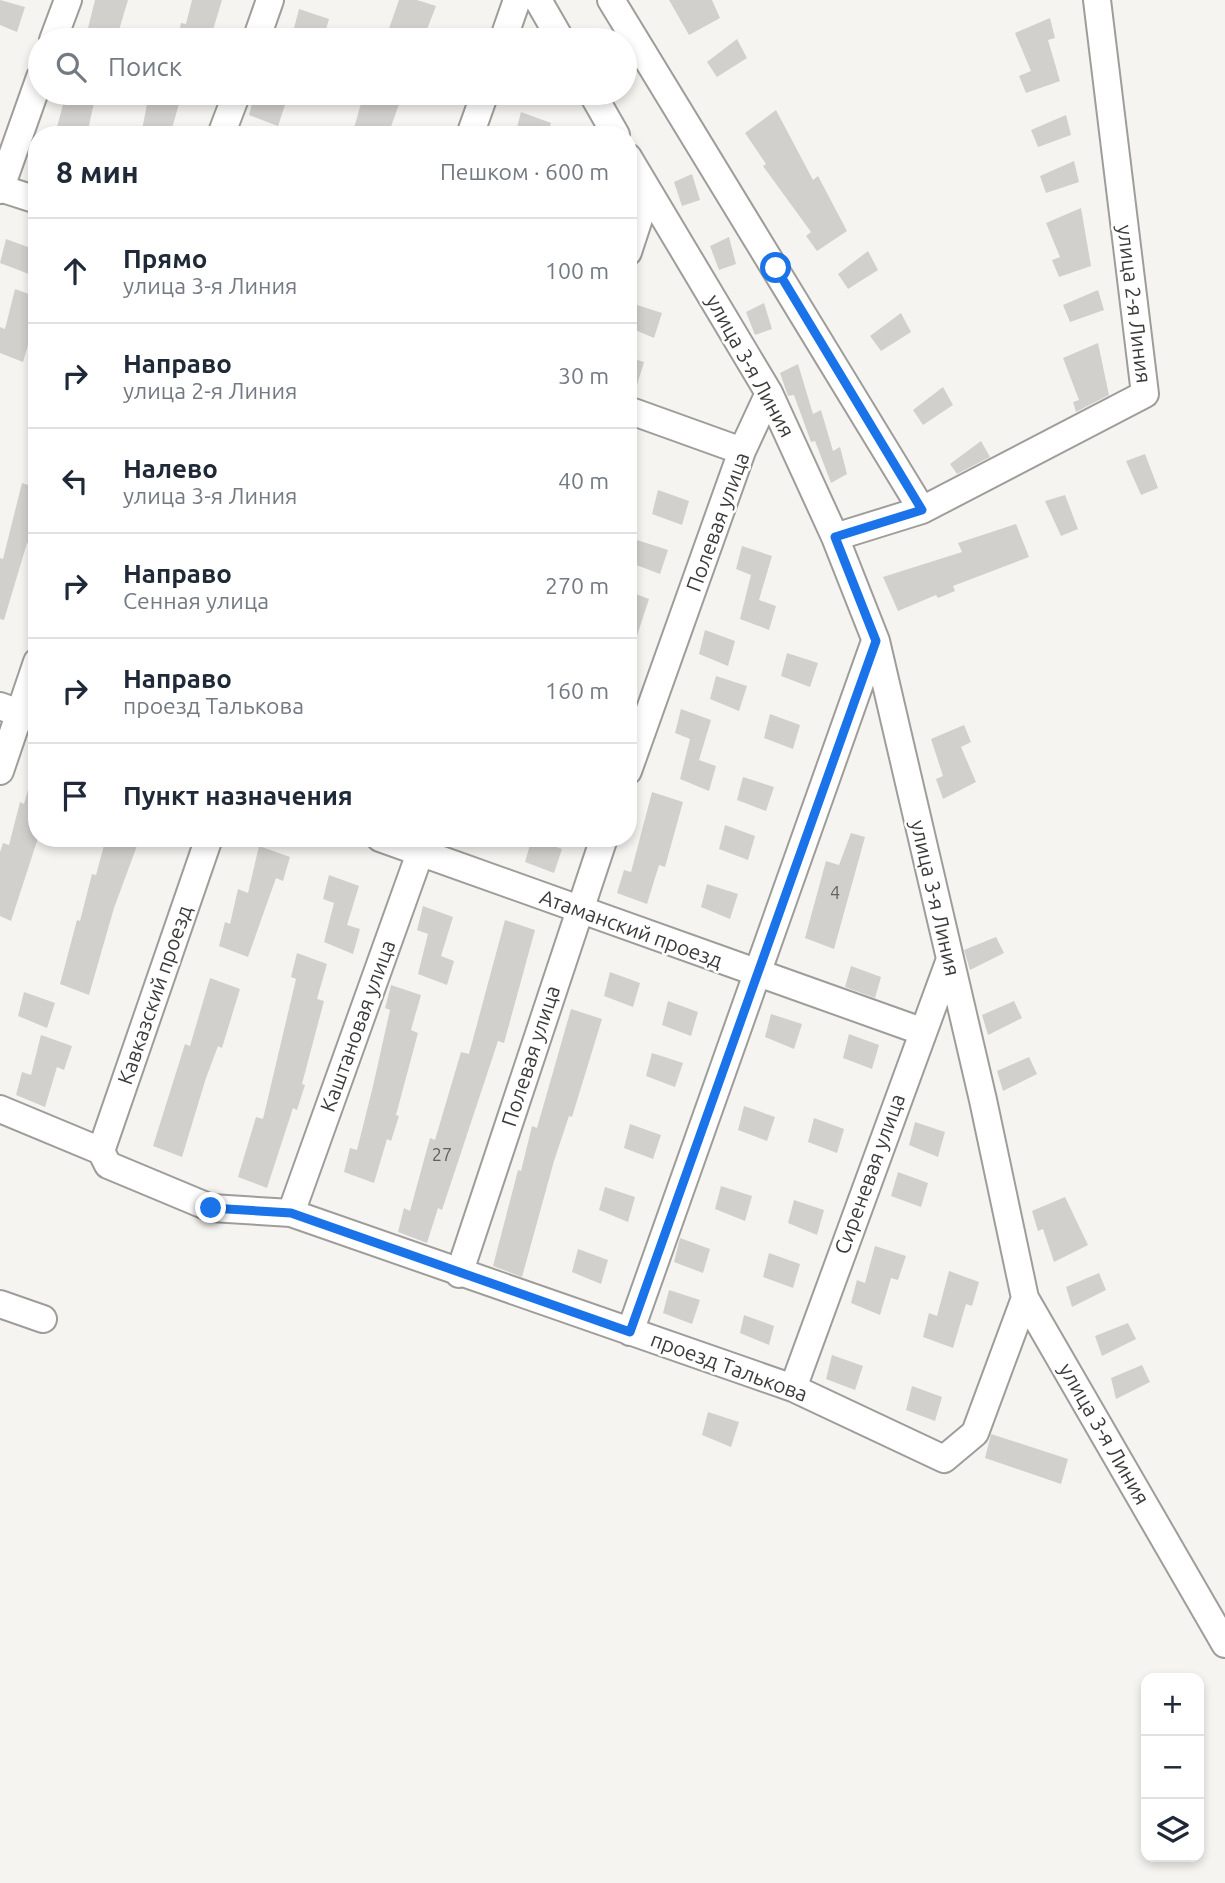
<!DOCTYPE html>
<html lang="ru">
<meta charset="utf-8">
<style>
body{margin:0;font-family:Ubuntu,sans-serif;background:#f6f6f7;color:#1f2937}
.controls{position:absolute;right:21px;bottom:21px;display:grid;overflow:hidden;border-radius:14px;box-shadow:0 4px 10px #0003}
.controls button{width:63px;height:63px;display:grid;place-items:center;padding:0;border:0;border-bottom:2px solid #e0e1e3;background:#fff;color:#1f2937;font:35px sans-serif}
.stop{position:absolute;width:21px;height:21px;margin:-16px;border:5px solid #1a73e8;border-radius:50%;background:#fff}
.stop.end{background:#1a73e8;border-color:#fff;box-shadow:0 2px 7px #0008}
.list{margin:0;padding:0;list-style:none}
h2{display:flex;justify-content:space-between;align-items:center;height:91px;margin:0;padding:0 28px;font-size:30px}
h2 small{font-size:23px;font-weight:400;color:#747a83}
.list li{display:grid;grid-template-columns:46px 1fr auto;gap:21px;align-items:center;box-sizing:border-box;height:105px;padding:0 28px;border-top:2px solid #e0e1e3}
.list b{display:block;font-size:26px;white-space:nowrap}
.list p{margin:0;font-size:23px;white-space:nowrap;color:#747a83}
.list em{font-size:23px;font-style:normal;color:#747a83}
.icon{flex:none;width:38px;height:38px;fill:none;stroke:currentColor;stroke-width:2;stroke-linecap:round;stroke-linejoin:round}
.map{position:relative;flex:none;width:1225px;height:1883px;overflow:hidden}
.search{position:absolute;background:#fff;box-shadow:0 4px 10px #0003;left:28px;top:28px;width:609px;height:77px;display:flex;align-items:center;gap:18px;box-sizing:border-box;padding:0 24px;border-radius:38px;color:#747a83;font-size:26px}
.panel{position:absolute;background:#fff;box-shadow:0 4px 10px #0003;left:28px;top:126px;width:609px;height:721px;border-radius:28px}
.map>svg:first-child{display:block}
.building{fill:#d2d0cc}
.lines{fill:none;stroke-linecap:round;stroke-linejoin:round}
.minor-casing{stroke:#9f9d99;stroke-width:30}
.minor{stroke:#fff;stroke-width:26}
.route{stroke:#1a73e8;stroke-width:9}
.labels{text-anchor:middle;stroke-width:5;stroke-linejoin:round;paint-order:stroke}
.number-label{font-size:18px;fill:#62615e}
.street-label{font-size:21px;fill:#3c3c3a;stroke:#fff}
</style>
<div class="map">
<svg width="1225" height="1883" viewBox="0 0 1225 1883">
<rect width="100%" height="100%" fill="#f6f4f0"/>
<!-- building -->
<path class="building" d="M0 0 25 7 17 32 0 25Z
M95 0H128L116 40H85Z
M192 0H222L210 40H177L181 23 186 24Z
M399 0H417L436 6 423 40H385Z
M669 0H712L720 18 689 35Z
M299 9 329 19 323 40H313L293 32Z
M1050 18 1055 38 1048 40 1060 81 1026 93 1019 76 1031 71 1015 33Z
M737 39 747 58 717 77 707 62Z
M66 93H96L87 135H66L56 131Z
M255 93H289L278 126 249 115Z
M364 93H403L388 135H352Z
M149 94 179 104 170 135H141Z
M776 110 813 180 818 176 847 231 817 251 806 236 811 232 763 166 766 164 745 133Z
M521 112 551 123 547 135H515Z
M1066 115 1071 135 1038 147 1031 130Z
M1074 161 1079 182 1046 193 1040 176Z
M692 174 700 200 682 206 674 182Z
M1081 208 1091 266 1059 277 1052 260 1060 257 1046 223Z
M729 237 736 264 719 270 710 246Z
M6 239 36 250 29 274 0 263Z
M868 251 878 270 848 289 838 274Z
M15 289 37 297V315L23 362 0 353V327L5 329Z
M1098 290 1104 310 1070 322 1063 305Z
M631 303 662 313 654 338 628 327Z
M764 303 772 329 755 335 746 312Z
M901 313 911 332 881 351 870 336Z
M1098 343 1109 395 1076 412 1073 402 1079 400 1063 358Z
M628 357 644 362 634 395H628Z
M798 364 813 414 821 410 833 451 840 447 847 474 831 483 815 441 811 442 794 395 788 396 780 373Z
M943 387 953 405 923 425 913 410Z
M981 441 990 457 957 474 950 464Z
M1145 454 1158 488 1141 495 1126 461Z
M22 483 37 488V547L27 543 4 620 0 619V558L3 559Z
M658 490 689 501 682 525 652 514Z
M1065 495 1078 529 1061 536 1045 501Z
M1016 524 1029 557 953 586 955 591 938 598 936 595 898 611 883 577 962 552 958 543Z
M637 540 668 550 660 574 631 563Z
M742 546 772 556 759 600 776 606 769 630 740 619 751 575 736 569Z
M628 591 649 599 632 651 628 650Z
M705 630 735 641 728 666 699 654Z
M787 653 818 663 810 687 781 676Z
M716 676 747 686 739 711 710 699Z
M681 709 711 720 699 760 716 766 709 791 680 779 690 739 675 733Z
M770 714 800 725 793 749 764 738Z
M964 725 971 742 961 747 976 782 943 799 936 779 943 776 931 739Z
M32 775H37V841L11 921 0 916V852L3 843 9 845 20 802 24 804Z
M743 777 774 787 766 811 737 800Z
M652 792 683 802 665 867 659 865 647 904 617 893 624 870 631 872Z
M725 825 755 836 748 860 719 849Z
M851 833 865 837 834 949 805 938 826 861 839 865Z
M106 838H124L138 843 114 908 89 995 60 984 77 920 80 921 92 874 96 875Z
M532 838 562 849 554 873 525 862Z
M259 846 290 857 283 881 276 878 248 957 219 946 225 922 230 924 238 889 248 893Z
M329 875 359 886 347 925 360 929 353 954 324 942 334 903 323 899Z
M707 884 738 894 730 919 701 907Z
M423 906 453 917 441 956 454 961 447 985 418 974 428 934 417 930Z
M505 920 535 930 504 1043 498 1041 442 1210 438 1208 427 1243 398 1232 404 1208 410 1211 430 1138 435 1140 461 1052 469 1054Z
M996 937 1004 953 970 970 964 950Z
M297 953 327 964 317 999 324 1001 302 1084 305 1085 297 1110 293 1108 267 1188 238 1177 256 1117 263 1119 296 979 291 977Z
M851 966 881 977 875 998 845 987Z
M610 972 640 983 633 1007 604 996Z
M210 978 240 989 222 1048 218 1046 206 1078 182 1157 153 1146 185 1044 190 1046Z
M391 985 421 995 411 1030 418 1033 396 1115 399 1116 391 1141 387 1139 374 1183 344 1172 350 1148 357 1150 373 1086 390 1010 385 1008Z
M24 992 55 1003 47 1028 18 1016Z
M668 1001 698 1012 691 1036 662 1025Z
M1014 1001 1022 1018 988 1035 982 1015Z
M571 1009 602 1019 572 1117 569 1116 554 1161 522 1277 493 1266 518 1170 521 1171 532 1126 537 1128Z
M771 1014 802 1024 794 1049 765 1037Z
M849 1034 879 1045 872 1069 843 1058Z
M41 1035 72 1046 64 1070 57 1067 45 1107 16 1095 22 1072 31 1075Z
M652 1053 683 1063 675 1087 646 1076Z
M1029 1057 1037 1074 1003 1091 997 1071Z
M744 1106 775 1117 767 1141 738 1130Z
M814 1118 844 1129 837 1153 808 1142Z
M915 1122 945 1132 938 1157 909 1145Z
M630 1124 661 1135 653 1159 624 1148Z
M898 1172 928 1183 921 1207 891 1196Z
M721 1186 752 1196 745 1221 715 1209Z
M605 1187 635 1197 628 1222 599 1210Z
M1065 1197 1088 1245 1054 1262 1043 1229 1038 1231 1032 1211Z
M794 1200 824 1210 817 1235 788 1223Z
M680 1238 710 1249 703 1273 674 1262Z
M875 1246 906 1256 898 1280 891 1278 880 1315 851 1303 857 1280 865 1283Z
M578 1249 608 1260 601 1284 572 1272Z
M769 1253 800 1264 793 1288 763 1277Z
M949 1271 979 1282 972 1306 966 1304 953 1348 923 1337 929 1313 937 1316Z
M1099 1273 1106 1290 1072 1307 1066 1287Z
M669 1290 700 1300 692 1324 663 1313Z
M744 1315 774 1326 769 1345 740 1333Z
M1128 1323 1136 1339 1102 1356 1095 1336Z
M832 1355 863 1366 855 1390 826 1379Z
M1142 1365 1150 1382 1116 1399 1111 1378Z
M912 1386 942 1397 935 1421 906 1410Z
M708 1412 739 1422 731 1447 702 1435Z
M991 1434 1068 1459 1061 1484 985 1458Z"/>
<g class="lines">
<defs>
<path id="minor" d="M538 0 561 40
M611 0 922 510
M53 40 68 0
M256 40 270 0
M503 40 517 0
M592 93 616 135
M221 135 237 93
M470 135 485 93
M628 157 769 393 835 537 876 641 983 1100 1025 1298 1225 1644
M0 188 37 200
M0 190 40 77
M628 252 648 191
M628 410 742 451
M835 537 922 510 1145 394 1097 0
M0 706 37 720
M0 771 37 662
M628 771 742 451 769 393
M380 838 921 1031
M0 1109 101 1151 108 1165 211 1208 291 1213 793 1388 944 1459 975 1433 1025 1298
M101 1151 209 838
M291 1213 425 839
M459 1274 604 838
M0 1304 43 1319
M630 1332 875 641
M793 1388 949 962"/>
</defs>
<!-- minor casing -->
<use href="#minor" class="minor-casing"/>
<!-- minor -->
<use href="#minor" class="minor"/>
</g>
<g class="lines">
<!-- route -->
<path class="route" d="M211 1208 291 1213 630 1332 876 641 835 537 922 510 776 268"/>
</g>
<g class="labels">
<!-- number labels -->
<g class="number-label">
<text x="835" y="899">4</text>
<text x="442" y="1161">27</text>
</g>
<!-- street labels -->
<g class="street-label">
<text transform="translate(1134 304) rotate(83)" y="7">улица 2-я Линия</text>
<text transform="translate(750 366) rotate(61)" y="7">улица 3-я Линия</text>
<text transform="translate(718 522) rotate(-70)" y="7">Полевая улица</text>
<text transform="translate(935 898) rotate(77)" y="7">улица 3-я Линия</text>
<text transform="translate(631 929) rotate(20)" y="7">Атаманский проезд</text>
<text transform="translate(155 995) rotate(-71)" y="7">Кавказский проезд</text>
<text transform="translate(358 1026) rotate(-70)" y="7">Каштановая улица</text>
<text transform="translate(531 1056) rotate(-72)" y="7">Полевая улица</text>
<text transform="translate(870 1174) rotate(-70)" y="7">Сиреневая улица</text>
<text transform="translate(729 1367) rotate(20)" y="7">проезд Талькова</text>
<text transform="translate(1104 1434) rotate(60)" y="7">улица 3-я Линия</text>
</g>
</g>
</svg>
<div class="controls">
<button>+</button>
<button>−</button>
<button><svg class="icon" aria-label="layers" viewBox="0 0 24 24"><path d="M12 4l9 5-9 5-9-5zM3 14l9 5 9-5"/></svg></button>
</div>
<div class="stop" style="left:776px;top:268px"></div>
<div class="stop end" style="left:211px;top:1208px"></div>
<div class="search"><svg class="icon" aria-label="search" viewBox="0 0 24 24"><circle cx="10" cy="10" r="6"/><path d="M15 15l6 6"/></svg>Поиск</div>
<section class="panel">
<h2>8 мин<small>Пешком · 600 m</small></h2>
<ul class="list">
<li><svg class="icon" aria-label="ahead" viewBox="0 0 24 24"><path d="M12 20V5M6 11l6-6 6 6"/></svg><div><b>Прямо</b><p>улица 3-я Линия</p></div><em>100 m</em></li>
<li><svg class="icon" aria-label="right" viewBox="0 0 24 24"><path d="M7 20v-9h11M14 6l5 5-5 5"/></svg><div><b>Направо</b><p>улица 2-я Линия</p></div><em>30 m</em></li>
<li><svg class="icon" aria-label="left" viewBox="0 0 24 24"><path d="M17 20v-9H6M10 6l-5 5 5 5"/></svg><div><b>Налево</b><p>улица 3-я Линия</p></div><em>40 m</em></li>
<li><svg class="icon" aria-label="right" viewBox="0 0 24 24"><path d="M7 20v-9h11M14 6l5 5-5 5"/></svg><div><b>Направо</b><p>Сенная улица</p></div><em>270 m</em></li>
<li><svg class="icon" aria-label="right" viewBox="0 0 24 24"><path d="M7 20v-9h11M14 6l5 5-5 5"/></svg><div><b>Направо</b><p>проезд Талькова</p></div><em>160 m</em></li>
<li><svg class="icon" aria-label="arrive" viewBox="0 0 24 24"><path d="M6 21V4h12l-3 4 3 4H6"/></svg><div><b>Пункт назначения</b></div></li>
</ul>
</section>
</div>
